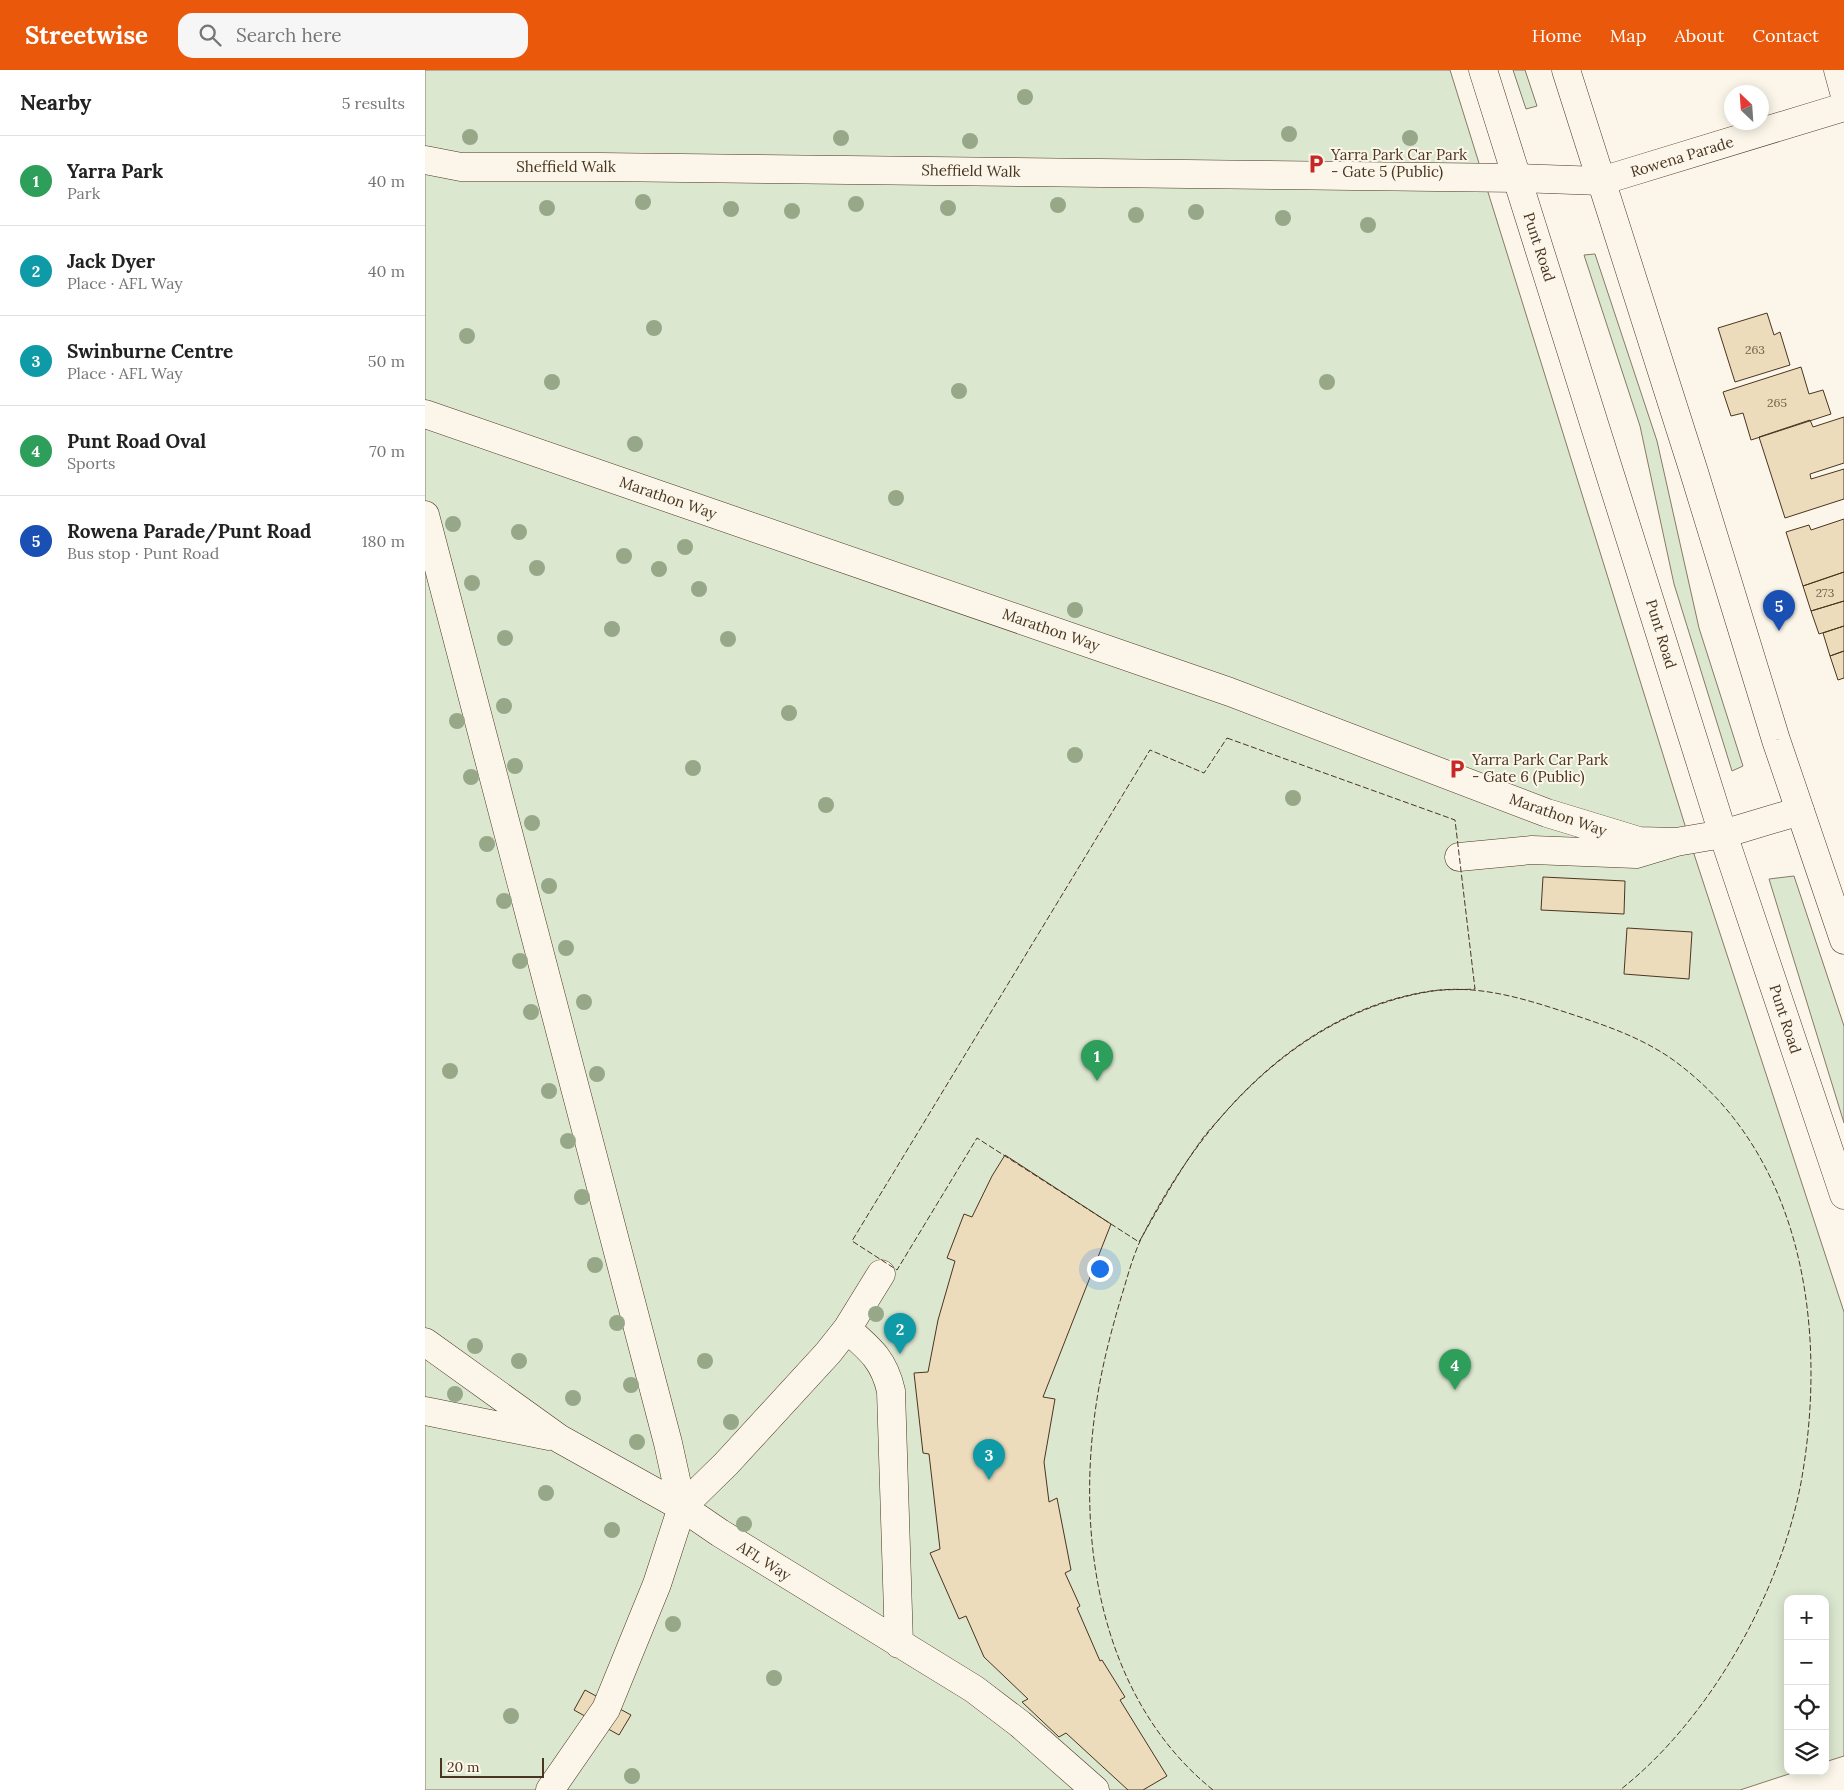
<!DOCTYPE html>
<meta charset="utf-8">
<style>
body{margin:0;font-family:Lora,serif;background:#f6f6f6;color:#222}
.controls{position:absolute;right:15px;bottom:15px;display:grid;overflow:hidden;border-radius:10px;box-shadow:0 2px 12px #0003}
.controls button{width:45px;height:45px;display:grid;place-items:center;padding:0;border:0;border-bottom:1px solid #e0e0e0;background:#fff;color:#222;font:25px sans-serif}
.compass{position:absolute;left:1299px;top:15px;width:45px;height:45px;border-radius:50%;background:#fff;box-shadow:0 2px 12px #0003;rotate:335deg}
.scale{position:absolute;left:15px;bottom:12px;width:104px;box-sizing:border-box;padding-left:5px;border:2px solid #4a3520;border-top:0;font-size:14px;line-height:18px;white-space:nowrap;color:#4a3520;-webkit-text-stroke:4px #fbf6e9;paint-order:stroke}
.you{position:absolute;left:674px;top:1198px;width:18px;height:18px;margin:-12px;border:4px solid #fff;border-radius:50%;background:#1a73e8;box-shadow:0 0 0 8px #1a73e833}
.badge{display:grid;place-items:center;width:32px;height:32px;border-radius:50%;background:#ea580c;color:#fff;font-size:16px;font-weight:700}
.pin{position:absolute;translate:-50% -41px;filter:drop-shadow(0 1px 2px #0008)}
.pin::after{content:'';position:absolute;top:26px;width:18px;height:15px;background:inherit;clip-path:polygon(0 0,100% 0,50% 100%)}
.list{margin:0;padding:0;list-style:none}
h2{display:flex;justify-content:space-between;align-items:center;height:65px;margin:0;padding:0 20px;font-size:21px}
h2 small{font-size:16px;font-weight:400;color:#767676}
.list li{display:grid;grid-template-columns:32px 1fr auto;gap:15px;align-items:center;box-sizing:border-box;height:90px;padding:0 20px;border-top:1px solid #e0e0e0}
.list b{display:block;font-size:19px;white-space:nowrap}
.list p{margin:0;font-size:16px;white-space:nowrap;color:#767676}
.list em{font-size:16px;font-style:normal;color:#767676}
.icon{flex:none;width:28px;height:28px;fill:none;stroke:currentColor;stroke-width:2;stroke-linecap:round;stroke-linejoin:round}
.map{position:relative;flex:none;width:1419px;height:1720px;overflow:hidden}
header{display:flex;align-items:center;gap:30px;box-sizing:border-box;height:70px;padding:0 25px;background:#ea580c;color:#fff}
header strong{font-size:24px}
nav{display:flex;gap:28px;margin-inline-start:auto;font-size:18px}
.search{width:350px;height:45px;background:#f6f6f6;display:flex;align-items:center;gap:12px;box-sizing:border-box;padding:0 18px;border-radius:15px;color:#767676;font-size:19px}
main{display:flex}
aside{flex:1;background:#fff}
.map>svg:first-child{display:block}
.green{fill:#dce7d0;stroke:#887966}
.building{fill:#ecdcbc;stroke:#4a3520}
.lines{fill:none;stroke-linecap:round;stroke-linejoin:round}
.minor-casing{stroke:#4a3520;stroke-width:29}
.highway-casing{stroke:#4a3520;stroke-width:29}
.minor{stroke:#fbf6e9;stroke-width:28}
.highway{stroke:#fbf6e9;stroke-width:28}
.fence{stroke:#4a3520;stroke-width:1;stroke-dasharray:6 2.5;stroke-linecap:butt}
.tree{fill:#96a887}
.labels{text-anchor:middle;stroke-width:4;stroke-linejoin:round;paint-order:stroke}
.number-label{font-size:12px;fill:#725f47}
.poi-label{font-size:15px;fill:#4a3520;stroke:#fbf6e9;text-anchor:start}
.street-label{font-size:15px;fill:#4a3520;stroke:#fbf6e9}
</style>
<header>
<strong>Streetwise</strong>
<div class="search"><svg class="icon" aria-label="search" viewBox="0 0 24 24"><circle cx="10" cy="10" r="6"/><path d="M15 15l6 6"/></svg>Search here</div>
<nav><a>Home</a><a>Map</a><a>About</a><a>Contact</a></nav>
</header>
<main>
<aside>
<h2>Nearby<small>5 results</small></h2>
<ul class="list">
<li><span class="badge" style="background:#2e9e5b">1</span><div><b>Yarra Park</b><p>Park</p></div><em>40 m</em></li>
<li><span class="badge" style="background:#0f9aa8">2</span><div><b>Jack Dyer</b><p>Place · AFL Way</p></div><em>40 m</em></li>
<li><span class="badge" style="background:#0f9aa8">3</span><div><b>Swinburne Centre</b><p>Place · AFL Way</p></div><em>50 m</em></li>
<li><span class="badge" style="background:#2e9e5b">4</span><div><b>Punt Road Oval</b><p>Sports</p></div><em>70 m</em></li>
<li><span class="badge" style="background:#1a4fb4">5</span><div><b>Rowena Parade/Punt Road</b><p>Bus stop · Punt Road</p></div><em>180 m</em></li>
</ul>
</aside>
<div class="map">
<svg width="1419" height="1720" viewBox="0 0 1419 1720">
<rect width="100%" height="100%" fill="#fbf6e9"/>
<!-- green -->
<path class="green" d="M0 0H1025L1268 781 1419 1242V1686L1400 1692V1529H1363V1701H1373L1315 1720H0Z
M1088 0H1100L1112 36 1101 39Z
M1170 184 1232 371 1274 558 1318 696 1307 701 1249 514 1215 356 1159 185Z
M1369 806 1419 956V1053L1344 809Z"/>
<!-- building -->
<path class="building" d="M1342 243 1349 265 1355 262 1365 295 1310 312 1293 258Z
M1376 297 1384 324 1398 320 1406 344 1326 370 1318 343 1306 346 1298 322Z
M1419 347V393L1385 404 1386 409 1419 399V429L1360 448 1334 367 1385 350 1388 357Z
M1419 449V502L1378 516 1361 462 1384 455 1386 460Z
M1419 502V531L1386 541 1378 516Z
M1419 531V556L1394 564 1386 541Z
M1419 556V581L1405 586 1398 563Z
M1419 581V608L1413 610 1405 586Z
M1118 807 1200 811 1199 844 1116 840Z
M1202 858 1267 862 1264 909 1199 904Z
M580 1085 686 1154 618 1327 630 1329 619 1392 624 1432 632 1428 646 1500 640 1503 655 1536 652 1538 675 1591 677 1590 700 1627 695 1630 742 1706 718 1720H703L641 1663 634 1667 597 1632 603 1629 559 1587 541 1546 534 1549 505 1483 515 1479 504 1384 498 1383 489 1303 503 1302 513 1250 530 1191 522 1188 539 1144 547 1147 567 1106Z
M160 1620 206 1645 194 1665 149 1640Z"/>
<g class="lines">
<defs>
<path id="minor" d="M1413 0 1419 22
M0 90 36 97H176L1092 108 1176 111 1419 37
M0 344 805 622 1122 743 1214 771 1251 772
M0 445 243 1373 257 1437
M1034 787 1107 780 1211 784 1251 772 1298 764 1375 741
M422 1259C445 1279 459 1290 466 1321L474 1574
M0 1272 135 1369 257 1437 295 1463 549 1619 595 1654 670 1720
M0 1341 124 1366
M125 1720 181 1639 232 1514 257 1437 301 1394 403 1283 422 1259 456 1204"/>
<path id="highway" d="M1058 0 1298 764 1419 1125
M1141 0 1269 402 1351 670 1419 870"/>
</defs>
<!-- minor casing -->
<use href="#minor" class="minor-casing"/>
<!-- highway casing -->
<use href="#highway" class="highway-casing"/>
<!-- minor -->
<use href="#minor" class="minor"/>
<!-- highway -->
<use href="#highway" class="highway"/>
<!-- fence -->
<path class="fence" d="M802 668 1030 750 1050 919C1036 920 1021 919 1008 921 923 934 853 982 797 1046 789 1055 780 1064 773 1075 751 1106 733 1139 714 1172L552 1068 472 1200 427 1171 725 680 779 703Z
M788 1720C674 1628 650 1467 672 1329 678 1291 688 1254 699 1218 704 1201 709 1184 716 1169 774 1053 872 941 1006 921 1056 914 1103 930 1149 945 1182 956 1214 967 1244 987 1376 1079 1402 1252 1378 1401 1360 1515 1287 1648 1195 1720"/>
</g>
<!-- trees -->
<g class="tree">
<circle cx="600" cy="27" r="8"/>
<circle cx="864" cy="64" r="8"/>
<circle cx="45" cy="67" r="8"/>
<circle cx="416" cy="68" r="8"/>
<circle cx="985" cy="68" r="8"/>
<circle cx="545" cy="71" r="8"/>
<circle cx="218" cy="132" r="8"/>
<circle cx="431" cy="134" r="8"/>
<circle cx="633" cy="135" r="8"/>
<circle cx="122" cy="138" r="8"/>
<circle cx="523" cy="138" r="8"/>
<circle cx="306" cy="139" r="8"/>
<circle cx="367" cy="141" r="8"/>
<circle cx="771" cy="142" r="8"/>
<circle cx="711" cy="145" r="8"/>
<circle cx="858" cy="148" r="8"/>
<circle cx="943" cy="155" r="8"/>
<circle cx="229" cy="258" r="8"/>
<circle cx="42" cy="266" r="8"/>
<circle cx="127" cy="312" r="8"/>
<circle cx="902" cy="312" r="8"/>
<circle cx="534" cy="321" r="8"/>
<circle cx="210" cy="374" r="8"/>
<circle cx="471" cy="428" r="8"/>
<circle cx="28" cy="454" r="8"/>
<circle cx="94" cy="462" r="8"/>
<circle cx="260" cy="477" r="8"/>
<circle cx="199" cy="486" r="8"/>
<circle cx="112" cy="498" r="8"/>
<circle cx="234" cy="499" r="8"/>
<circle cx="47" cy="513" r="8"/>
<circle cx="274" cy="519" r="8"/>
<circle cx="650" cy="540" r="8"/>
<circle cx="187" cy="559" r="8"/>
<circle cx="80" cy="568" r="8"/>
<circle cx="303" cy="569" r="8"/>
<circle cx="79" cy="636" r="8"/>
<circle cx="364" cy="643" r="8"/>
<circle cx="32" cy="651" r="8"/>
<circle cx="650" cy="685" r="8"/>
<circle cx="90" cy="696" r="8"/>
<circle cx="268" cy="698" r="8"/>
<circle cx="46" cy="707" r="8"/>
<circle cx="868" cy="728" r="8"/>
<circle cx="401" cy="735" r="8"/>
<circle cx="107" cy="753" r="8"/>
<circle cx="62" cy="774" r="8"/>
<circle cx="124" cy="816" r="8"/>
<circle cx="79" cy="831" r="8"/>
<circle cx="141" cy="878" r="8"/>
<circle cx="95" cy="891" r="8"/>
<circle cx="159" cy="932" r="8"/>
<circle cx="106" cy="942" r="8"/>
<circle cx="25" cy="1001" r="8"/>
<circle cx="172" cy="1004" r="8"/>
<circle cx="124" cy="1021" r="8"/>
<circle cx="143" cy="1071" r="8"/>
<circle cx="157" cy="1127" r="8"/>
<circle cx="170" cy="1195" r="8"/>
<circle cx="451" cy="1244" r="8"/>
<circle cx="192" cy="1253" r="8"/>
<circle cx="50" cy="1276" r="8"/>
<circle cx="94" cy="1291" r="8"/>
<circle cx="280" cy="1291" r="8"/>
<circle cx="206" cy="1315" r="8"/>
<circle cx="30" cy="1324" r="8"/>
<circle cx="148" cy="1328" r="8"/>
<circle cx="306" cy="1352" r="8"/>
<circle cx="212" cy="1372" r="8"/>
<circle cx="121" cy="1423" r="8"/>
<circle cx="319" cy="1454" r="8"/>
<circle cx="187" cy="1460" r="8"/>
<circle cx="248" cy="1554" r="8"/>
<circle cx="349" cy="1608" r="8"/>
<circle cx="86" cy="1646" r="8"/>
<circle cx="207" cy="1706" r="8"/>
</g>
<!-- icons -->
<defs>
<symbol id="parking-bare" viewBox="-9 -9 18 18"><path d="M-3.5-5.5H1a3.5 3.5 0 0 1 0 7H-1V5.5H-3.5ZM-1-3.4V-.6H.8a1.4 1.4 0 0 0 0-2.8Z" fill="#c62828" stroke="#fbf6e9" stroke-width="2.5" paint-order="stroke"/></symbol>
</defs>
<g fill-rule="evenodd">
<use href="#parking-bare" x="877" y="80" width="28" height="28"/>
<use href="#parking-bare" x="1018" y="685" width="28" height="28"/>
</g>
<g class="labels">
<!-- number labels -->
<g class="number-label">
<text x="1330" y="284">263</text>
<text x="1352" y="337">265</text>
<text x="1400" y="527">273</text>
</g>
<!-- poi labels -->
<g class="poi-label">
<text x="906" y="90">Yarra Park Car Park<tspan x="906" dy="17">- Gate 5 (Public)</tspan></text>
<text x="1047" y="695">Yarra Park Car Park<tspan x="1047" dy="17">- Gate 6 (Public)</tspan></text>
</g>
<!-- street labels -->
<g class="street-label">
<text transform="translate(1257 87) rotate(-17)" y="5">Rowena Parade</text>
<text x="141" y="102">Sheffield Walk</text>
<text transform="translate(546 101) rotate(1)" y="5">Sheffield Walk</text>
<text transform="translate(1114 177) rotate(72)" y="5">Punt Road</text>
<text transform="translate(243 428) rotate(19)" y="5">Marathon Way</text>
<text transform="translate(626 560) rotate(19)" y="5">Marathon Way</text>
<text transform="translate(1236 564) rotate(73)" y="5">Punt Road</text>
<text transform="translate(1133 745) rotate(19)" y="5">Marathon Way</text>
<text transform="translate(1360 949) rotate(72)" y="5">Punt Road</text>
<text transform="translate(339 1491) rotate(32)" y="5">AFL Way</text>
</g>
</g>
</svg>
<div class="controls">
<button>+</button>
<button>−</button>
<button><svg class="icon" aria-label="locate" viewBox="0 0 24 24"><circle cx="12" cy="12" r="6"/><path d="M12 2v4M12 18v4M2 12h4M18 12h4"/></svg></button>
<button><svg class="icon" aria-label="layers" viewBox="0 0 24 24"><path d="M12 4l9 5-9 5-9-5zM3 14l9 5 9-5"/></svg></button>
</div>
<svg class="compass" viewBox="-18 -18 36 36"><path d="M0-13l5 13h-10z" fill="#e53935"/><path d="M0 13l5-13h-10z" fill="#767676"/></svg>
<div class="scale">20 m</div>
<div class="you"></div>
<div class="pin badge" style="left:672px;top:1011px;background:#2e9e5b">1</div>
<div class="pin badge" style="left:475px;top:1284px;background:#0f9aa8">2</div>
<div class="pin badge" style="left:564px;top:1410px;background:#0f9aa8">3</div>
<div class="pin badge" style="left:1030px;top:1320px;background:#2e9e5b">4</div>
<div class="pin badge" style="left:1354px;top:561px;background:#1a4fb4">5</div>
</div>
</main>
